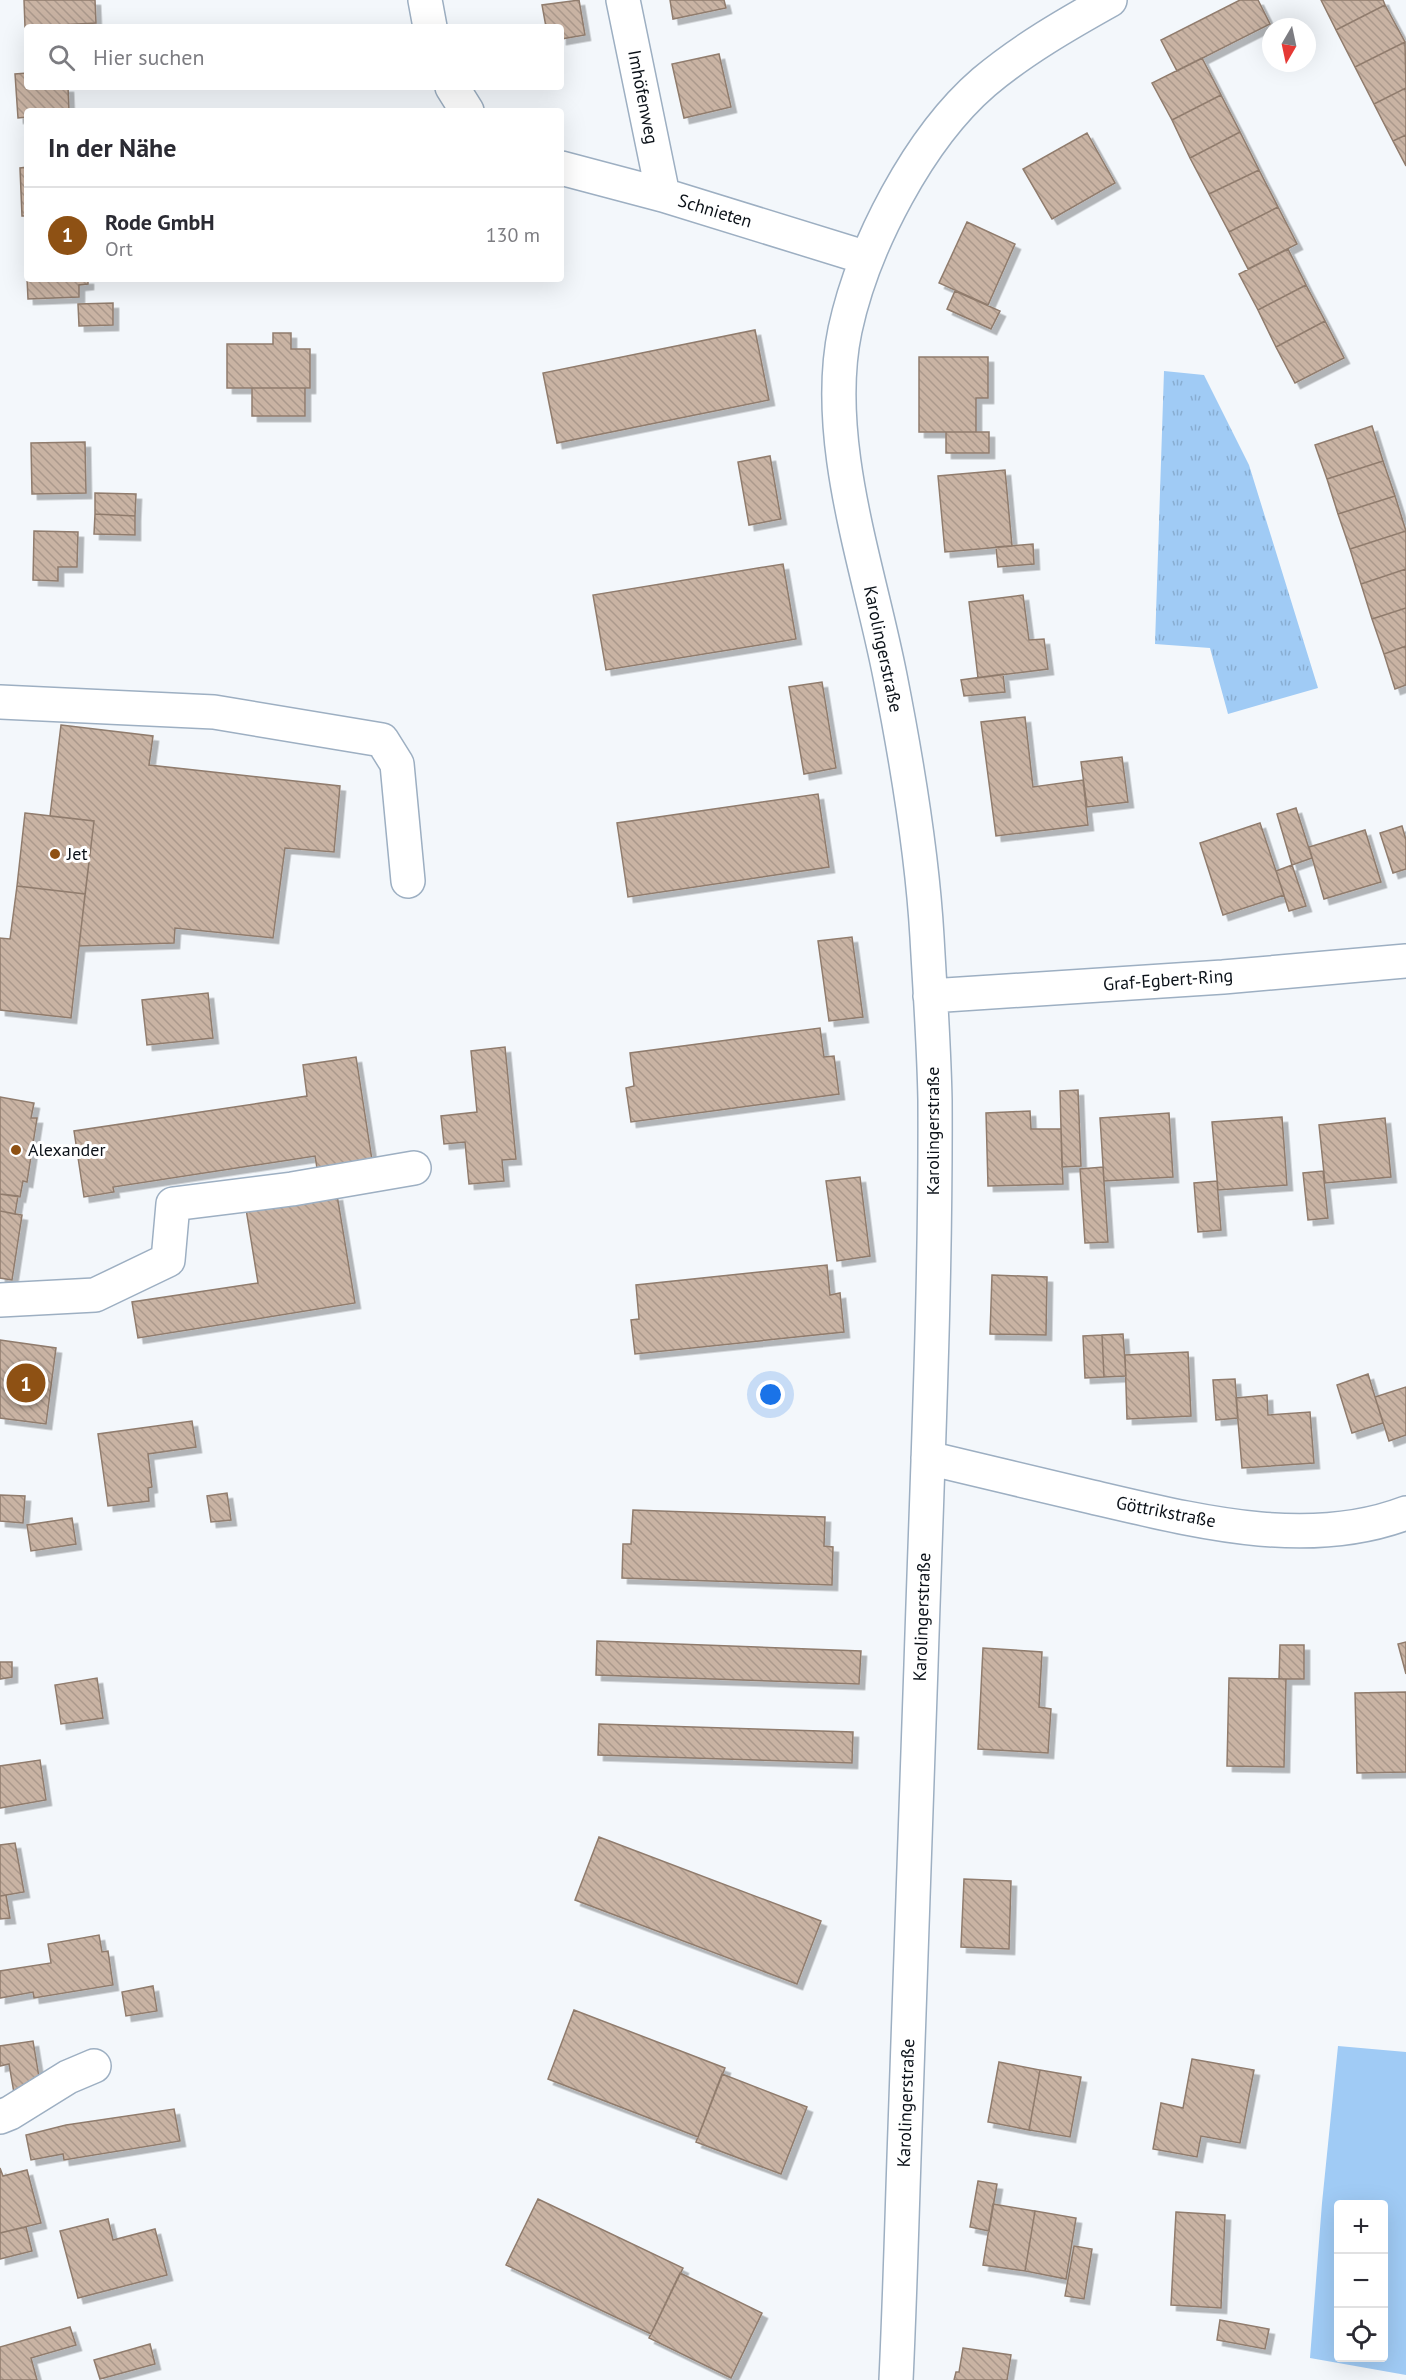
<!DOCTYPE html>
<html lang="de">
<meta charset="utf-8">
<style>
body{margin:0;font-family:"PT Sans",sans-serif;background:#f7f7f7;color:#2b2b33}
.controls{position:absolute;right:18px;bottom:18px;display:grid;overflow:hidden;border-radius:6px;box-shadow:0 6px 24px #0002}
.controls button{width:54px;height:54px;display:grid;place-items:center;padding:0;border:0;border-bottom:2px solid #e1e1e2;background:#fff;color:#2b2b33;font:30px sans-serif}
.compass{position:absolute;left:1262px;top:18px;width:54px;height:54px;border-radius:50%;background:#fff;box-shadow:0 6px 24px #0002;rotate:189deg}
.you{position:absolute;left:771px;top:1395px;width:21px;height:21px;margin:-15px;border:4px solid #fff;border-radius:50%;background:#1a73e8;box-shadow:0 0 0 9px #1a73e833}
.badge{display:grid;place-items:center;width:39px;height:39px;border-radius:50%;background:#8e5114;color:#fff;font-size:20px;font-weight:700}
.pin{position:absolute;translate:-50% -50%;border:3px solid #fff;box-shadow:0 2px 6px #0006}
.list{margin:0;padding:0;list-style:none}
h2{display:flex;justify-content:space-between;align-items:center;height:78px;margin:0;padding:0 24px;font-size:26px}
h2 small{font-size:20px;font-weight:400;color:#7c7c81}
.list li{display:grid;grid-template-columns:39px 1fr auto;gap:18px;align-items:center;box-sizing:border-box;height:96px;padding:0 24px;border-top:2px solid #e1e1e2}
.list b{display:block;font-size:22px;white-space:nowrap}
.list p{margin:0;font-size:20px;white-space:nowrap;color:#7c7c81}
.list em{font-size:20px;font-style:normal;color:#7c7c81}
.icon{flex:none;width:33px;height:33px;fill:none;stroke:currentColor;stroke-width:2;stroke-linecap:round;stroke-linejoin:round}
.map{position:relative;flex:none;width:1406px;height:2380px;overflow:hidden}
.search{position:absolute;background:#fff;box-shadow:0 6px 24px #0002;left:24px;top:24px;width:540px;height:66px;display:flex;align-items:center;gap:15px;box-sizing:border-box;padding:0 21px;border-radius:6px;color:#7c7c81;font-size:22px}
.panel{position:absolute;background:#fff;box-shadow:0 6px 24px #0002;left:24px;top:108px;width:540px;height:174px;border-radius:6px}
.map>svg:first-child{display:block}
.green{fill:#a0cbf5;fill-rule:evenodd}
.park{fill:url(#park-tufts)}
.building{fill:url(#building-back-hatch);stroke:#907c6d;stroke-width:1.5;filter:url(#shadow)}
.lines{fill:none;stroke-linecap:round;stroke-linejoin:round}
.minor-casing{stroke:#9dafc2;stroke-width:36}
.minor{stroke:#fff;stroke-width:33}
.poi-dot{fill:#8e5114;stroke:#fff;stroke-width:2}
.labels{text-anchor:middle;stroke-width:6;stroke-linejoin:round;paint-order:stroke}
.street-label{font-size:18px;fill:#0b1118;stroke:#fff}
.poi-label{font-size:18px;fill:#0b1118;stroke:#fff;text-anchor:start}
</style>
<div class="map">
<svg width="1406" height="2380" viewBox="0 0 1406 2380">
<defs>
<pattern id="park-tufts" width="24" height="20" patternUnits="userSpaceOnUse" patternTransform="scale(1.5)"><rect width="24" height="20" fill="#a0cbf5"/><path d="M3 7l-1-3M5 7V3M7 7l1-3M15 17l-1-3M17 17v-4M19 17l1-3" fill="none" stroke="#88add1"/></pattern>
<pattern id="building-back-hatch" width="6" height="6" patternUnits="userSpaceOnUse" patternTransform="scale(1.5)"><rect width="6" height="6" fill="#c9b3a3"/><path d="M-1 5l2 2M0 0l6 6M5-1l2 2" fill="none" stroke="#ab998c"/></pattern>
<filter id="shadow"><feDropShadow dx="5.5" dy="5.5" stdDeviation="0" flood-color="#0004"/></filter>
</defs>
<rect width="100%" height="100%" fill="#f3f7fb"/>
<!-- green -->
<path class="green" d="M1338 2046 1406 2052V2375L1310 2358 1322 2203ZM1338 2204H1384V2358H1338Z"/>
<!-- park -->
<path class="park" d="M1164 371 1204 375 1249 465 1318 688 1228 714 1210 648 1155 644Z"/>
<!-- building -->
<path class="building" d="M24 0H95L96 23 25 27Z
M579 0 585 35 561 39V27H546L542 5Z
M670 0H724L726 8 673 19Z
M1240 0H1258L1270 24 1177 71 1161 40Z
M1321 0H1383L1385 5 1336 30Z
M1385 5 1405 42 1355 67 1336 30Z
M1405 42 1406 88 1374 104 1355 67Z
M719 54 731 107 684 118 672 64Z
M1202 58 1221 95 1172 120 1152 83Z
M27 73V87H68L69 111H27V117L18 118 15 74Z
M1406 88V135L1393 141 1374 104Z
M1221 95 1240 132 1190 158 1172 120Z
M1240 132 1259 170 1209 194 1190 158Z
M1087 133 1115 183 1052 219 1023 169Z
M1406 135V166L1393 141Z
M27 167V216H22L20 168Z
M1259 170 1278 207 1229 232 1209 194Z
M1278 207 1297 244 1248 269 1229 232Z
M967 222 1015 244 988 305 939 283Z
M1288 249 1306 285 1258 310 1239 274Z
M26 257 27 279H88V284L79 285V297L28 299Z
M1306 285 1325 321 1276 347 1258 310Z
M955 291 1000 311 991 329 947 309Z
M113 303V325L79 326 78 304Z
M1325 321 1344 358 1295 383 1276 347Z
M755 330 769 400 557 443 543 373Z
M273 333H291V349H310V388H227V344H273Z
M919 357H988V398H976V432H919Z
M252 388H305V416H252Z
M1372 426 1383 461 1327 479 1315 445Z
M946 432H989V453H946Z
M85 442 86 493 32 494 31 443Z
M770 456 781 519 749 525 738 462Z
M1383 461 1395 496 1338 514 1327 479Z
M1005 470 1012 546 945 552 938 476Z
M95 493 136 494 135 516 95 514Z
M1395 496 1406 531 1350 549 1338 514Z
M95 514 135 516V535L94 534Z
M34 531 78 532 77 567H58V581L33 580Z
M1406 531V569L1361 584 1350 549Z
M1033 544 1034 564 998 567 996 547Z
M783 564 796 639 606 670 593 595Z
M1406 569V608L1372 619 1361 584Z
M1023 595 1029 640 1044 639 1048 669 978 678 969 602Z
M1406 608V646L1384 654 1372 619Z
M1406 646V685L1395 689 1384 654Z
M1003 674 1005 692 964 696 961 680Z
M822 682 836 768 804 774 789 687Z
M1025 717 1033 787 1083 780 1088 825 996 836 981 722Z
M61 725 153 736 149 765 340 786 334 852 285 848 273 938 175 928 174 943 79 946 94 821 50 816Z
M1122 757 1128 802 1087 807 1081 762Z
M818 794 829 867 628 897 617 823Z
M1296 808 1312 858 1292 865 1277 814Z
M25 813 94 821 85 894 17 886Z
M1260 823 1284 895 1223 915 1200 843Z
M1402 826 1406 840V869L1393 873 1380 833Z
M1365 830 1381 882 1324 899 1309 847Z
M1292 865 1306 906 1289 911 1276 871Z
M17 886 85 894 71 1018 0 1010V938L10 939Z
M852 937 863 1017 829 1021 818 941Z
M208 993 213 1038 147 1045 142 1000Z
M820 1028 824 1057 834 1056 839 1094 631 1122 626 1088 634 1086 630 1053Z
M505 1047 516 1159 502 1160 504 1181 469 1184 465 1142 444 1144 441 1116 477 1112 471 1051Z
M356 1057 372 1160 317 1168 315 1156 113 1187 114 1192 84 1197 74 1131 307 1096 303 1065Z
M1078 1090 1081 1166 1062 1167 1060 1091Z
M0 1097 34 1103 31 1118H37L27 1182 23 1181 20 1197 0 1194Z
M1030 1111 1031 1129H1061L1063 1184 988 1186 986 1113Z
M1169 1113 1173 1177 1104 1181 1100 1118Z
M1282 1117 1287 1185 1218 1190 1212 1122Z
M1385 1118 1391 1177 1325 1183 1319 1125Z
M1103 1167 1108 1242 1085 1243 1080 1169Z
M1323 1171 1328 1218 1308 1220 1303 1173Z
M860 1177 870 1256 837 1261 826 1181Z
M1217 1181 1221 1230 1198 1232 1194 1183Z
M0 1194 18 1196 15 1214 0 1211Z
M337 1195 355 1303 138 1338 132 1302 258 1283 246 1209Z
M0 1211 22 1215 12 1280 0 1278Z
M827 1265 830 1295 840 1293 844 1332 635 1354 631 1320 639 1319 636 1285Z
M992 1275 1047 1277 1046 1335 990 1334Z
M1123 1334 1126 1376 1104 1377 1102 1335Z
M1102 1335 1104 1377 1085 1378 1083 1336Z
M0 1340 56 1348 46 1424 0 1418Z
M1188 1352 1191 1416 1127 1419 1125 1355Z
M1368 1374 1383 1423 1352 1433 1337 1385Z
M1235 1379 1238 1418 1216 1420 1213 1380Z
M1406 1387V1435L1389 1441 1375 1397Z
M1267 1395 1268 1415 1310 1412 1314 1463 1242 1468 1236 1398Z
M192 1421 196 1447 148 1454 152 1487 148 1488 149 1501 108 1506 98 1434Z
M227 1493 231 1520 211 1522 207 1496Z
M0 1495 25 1496 23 1523 0 1521Z
M633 1510 825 1517 824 1546 833 1547 832 1585 622 1578 623 1544H631Z
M72 1518 76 1544 31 1551 27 1525Z
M597 1641 861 1651 859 1684 596 1675Z
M1406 1642V1674L1398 1644Z
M1280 1645H1304V1679H1279Z
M983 1648 1042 1652 1039 1707 1051 1709 1048 1753 978 1749Z
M0 1662H12V1677L0 1679Z
M97 1678 103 1718 61 1724 55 1685Z
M1229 1678 1286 1679 1284 1767 1227 1766Z
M1406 1692V1772L1357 1773 1355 1693Z
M599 1724 853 1732 852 1763 598 1755Z
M40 1760 46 1800 0 1808V1766Z
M599 1837 821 1921 797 1984 575 1900Z
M15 1843 24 1892 0 1896V1845Z
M964 1879 1011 1881 1009 1949 961 1947Z
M6 1895 10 1918 0 1919V1896Z
M99 1935 102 1952 108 1951 113 1985 34 1998 33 1992 0 1998V1971L51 1963 48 1944Z
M153 1986 157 2011 126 2016 122 1992Z
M574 2010 725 2068 698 2137 548 2079Z
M33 2041 41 2089 14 2093 9 2064 0 2066V2046Z
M1192 2059 1254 2070 1240 2143 1201 2136 1197 2157 1153 2149 1161 2103 1183 2108Z
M999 2062 1040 2070 1029 2130 988 2122Z
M1040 2070 1081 2077 1070 2137 1029 2130Z
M722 2074 807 2107 781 2174 696 2142Z
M174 2109 180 2141 64 2160 63 2154 31 2160 26 2135 66 2125Z
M0 2168 3 2176 27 2170 41 2223 0 2233Z
M978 2181 997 2184 989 2231 970 2227Z
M538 2199 683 2268 651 2334 506 2265Z
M993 2204 1035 2211 1025 2271 983 2265Z
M1035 2211 1076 2218 1066 2279 1025 2271Z
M1176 2212 1225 2215 1221 2308 1171 2305Z
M108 2219 113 2240 155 2229 167 2275 78 2298 60 2231Z
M26 2227 32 2251 0 2259V2233Z
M1074 2246 1092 2249 1084 2299 1065 2296Z
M680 2273 762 2313 731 2378 649 2338Z
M1220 2320 1269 2329 1265 2349 1217 2340Z
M70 2327 76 2345 31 2358 37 2380H0V2347Z
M150 2344 155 2364 100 2379 94 2360Z
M963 2348 1011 2355 1007 2380H954L956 2372H959Z"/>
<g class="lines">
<defs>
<path id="minor" d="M425 0 430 27
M623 0 663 195
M452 87 467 111
M561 168 663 195 867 258
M0 702 214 712 382 740 397 764 408 881
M930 996 1223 977 1406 961
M0 1300 95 1295 168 1260 173 1204 292 1189 414 1168
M928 1458C983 1471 1037 1484 1092 1497 1192 1520 1306 1551 1406 1513
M0 2117 10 2113 68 2077 94 2066
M896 2380C900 2296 902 2213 905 2129 910 1974 916 1820 921 1665 927 1477 936 1288 935 1100 934 1046 930 991 927 937 922 850 907 762 890 676 869 568 822 440 845 330 863 246 919 138 984 82 1022 50 1067 24 1110 0"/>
</defs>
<!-- minor casing -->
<use href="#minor" class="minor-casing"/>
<!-- minor -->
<use href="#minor" class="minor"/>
</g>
<!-- markers -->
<g class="poi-dot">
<circle cx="55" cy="854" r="6"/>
<circle cx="16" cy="1150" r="6"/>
</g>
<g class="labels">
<!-- street labels -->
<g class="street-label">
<text transform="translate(643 97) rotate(79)" y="6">Imhöfenweg</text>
<text transform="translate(715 211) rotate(17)" y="6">Schnieten</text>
<text transform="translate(883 649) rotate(78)" y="6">Karolingerstraße</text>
<text transform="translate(1168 980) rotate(-4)" y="6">Graf-Egbert-Ring</text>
<text transform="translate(933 1131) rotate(-90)" y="6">Karolingerstraße</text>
<text transform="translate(1166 1512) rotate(11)" y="6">Göttrikstraße</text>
<text transform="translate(922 1617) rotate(-88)" y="6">Karolingerstraße</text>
<text transform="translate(906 2103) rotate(-88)" y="6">Karolingerstraße</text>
</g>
<!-- poi labels -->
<g class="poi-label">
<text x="67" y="860">Jet</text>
<text x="28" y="1156">Alexander</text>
</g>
</g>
</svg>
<div class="controls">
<button>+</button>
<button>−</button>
<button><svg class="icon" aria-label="locate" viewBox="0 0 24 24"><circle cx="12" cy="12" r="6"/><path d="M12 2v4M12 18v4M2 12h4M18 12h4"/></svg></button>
</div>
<svg class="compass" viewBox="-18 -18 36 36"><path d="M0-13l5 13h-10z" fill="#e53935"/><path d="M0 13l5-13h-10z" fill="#7c7c81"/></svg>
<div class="you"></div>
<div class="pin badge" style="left:26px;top:1383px">1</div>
<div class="search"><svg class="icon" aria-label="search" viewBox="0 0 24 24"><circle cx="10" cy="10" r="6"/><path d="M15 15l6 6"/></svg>Hier suchen</div>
<section class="panel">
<h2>In der Nähe<small></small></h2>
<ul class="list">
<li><span class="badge">1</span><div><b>Rode GmbH</b><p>Ort</p></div><em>130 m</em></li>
</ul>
</section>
</div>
